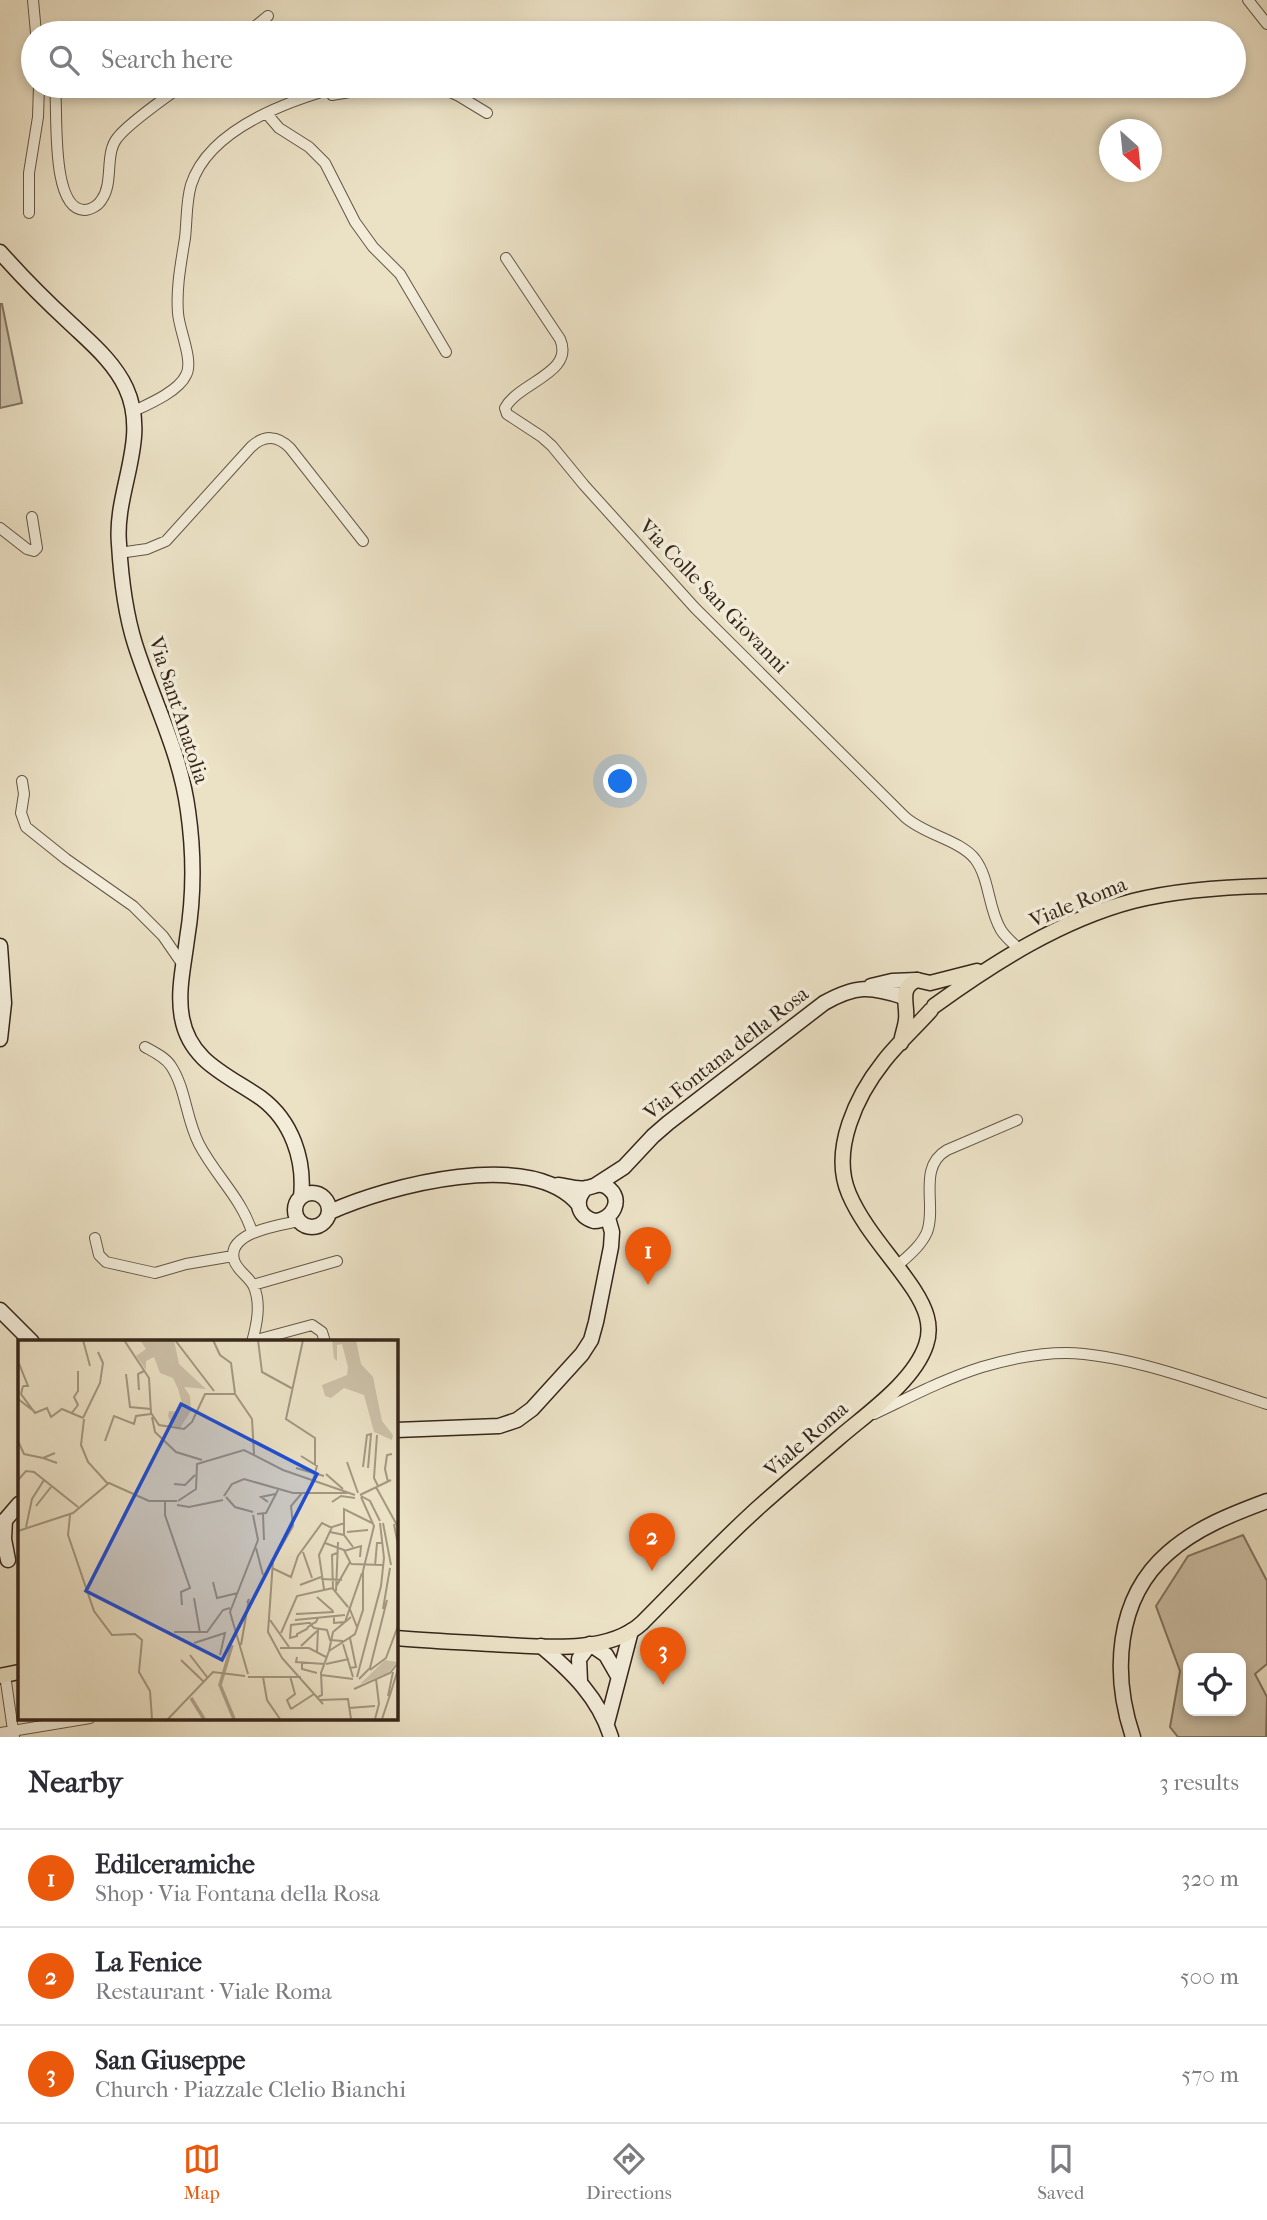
<!DOCTYPE html>
<meta charset="utf-8">
<style>
body{margin:0;font-family:"IM FELL French Canon",serif;background:#f2f2f3;color:#2b2b33}
.controls{position:absolute;right:21px;bottom:21px;display:grid;overflow:hidden;border-radius:14px;box-shadow:0 4px 10px #0003}
.controls button{width:63px;height:63px;display:grid;place-items:center;padding:0;border:0;border-bottom:2px solid #e1e1e2;background:#fff;color:#2b2b33;font:35px sans-serif}
.compass{position:absolute;left:1099px;top:119px;width:63px;height:63px;border-radius:50%;background:#fff;box-shadow:0 4px 10px #0003;rotate:153deg}
.you{position:absolute;left:621px;top:782px;width:24px;height:24px;margin:-18px;border:5px solid #fff;border-radius:50%;background:#1a73e8;box-shadow:0 0 0 10px #1a73e833}
.badge{display:grid;place-items:center;width:46px;height:46px;border-radius:50%;background:#ea580c;color:#fff;font-size:23px;font-weight:700}
.pin{position:absolute;translate:-50% -58px;filter:drop-shadow(0 2px 4px #0008)}
.pin::after{content:'';position:absolute;top:37px;width:24px;height:21px;background:inherit;clip-path:polygon(0 0,100% 0,50% 100%)}
.list{margin:0;padding:0;list-style:none}
h2{display:flex;justify-content:space-between;align-items:center;height:91px;margin:0;padding:0 28px;font-size:30px}
h2 small{font-size:23px;font-weight:400;color:#7c7c81}
.list li{display:grid;grid-template-columns:46px 1fr auto;gap:21px;align-items:center;box-sizing:border-box;height:98px;padding:0 28px;border-top:2px solid #e1e1e2}
.list b{display:block;font-size:26px;white-space:nowrap}
.list p{margin:0;font-size:23px;white-space:nowrap;color:#7c7c81}
.list em{font-size:23px;font-style:normal;color:#7c7c81}
.icon{flex:none;width:38px;height:38px;fill:none;stroke:currentColor;stroke-width:2;stroke-linecap:round;stroke-linejoin:round}
.map{position:relative;flex:none;width:1267px;height:1737px;overflow:hidden}
.search{position:absolute;background:#fff;box-shadow:0 4px 10px #0003;left:21px;right:21px;top:21px;height:77px;display:flex;align-items:center;gap:18px;box-sizing:border-box;padding:0 24px;border-radius:38px;color:#7c7c81;font-size:26px}
.sheet{height:385px;background:#fff}
nav{display:flex;justify-content:space-around;align-items:center;box-sizing:border-box;height:98px;border-top:2px solid #e1e1e2;background:#fff;font-size:19px;color:#7c7c81}
nav a{display:grid;justify-items:center;gap:4px}
nav .on{color:#ea580c}
.map>svg:first-child{display:block}
.green{fill:#ccc1a8;stroke:#827462;stroke-width:2;fill-rule:evenodd}
.lines{fill:none;stroke-linecap:round;stroke-linejoin:round}
.minor-casing{stroke:#645646;stroke-width:12}
.secondary-casing{stroke:#37271b;stroke-width:17}
.primary-casing{stroke:#37271b;stroke-width:17}
.minor{stroke:#f2ecd9;stroke-width:10}
.secondary{stroke:#f2ecd9;stroke-width:14}
.primary{stroke:#ebe1c5;stroke-width:14}
.labels{text-anchor:middle;stroke-width:7;stroke-linejoin:round;paint-order:stroke}
.street-label{font-size:21px;fill:#37271b;stroke:#f2ecd9}
.inset-river{fill:none;stroke:#aea28b;stroke-width:3.5}
.inset-road{fill:none;stroke:#a39781;stroke-width:2}
.view{fill:#1d4ed8;fill-opacity:0.15;stroke:#1d4ed8;stroke-width:3.5}
.inset-edge{fill:none;stroke:#37271b;stroke-width:3.5}
</style>
<div class="map">
<svg width="1267" height="1737" viewBox="0 0 1267 1737">
<rect width="100%" height="100%" fill="#ebe1c5"/>
<filter id="stains"><feTurbulence type="fractalNoise" baseFrequency=".00286" numOctaves="4"/><feColorMatrix values="0 0 0 0 .2 0 0 0 0 .09 0 0 0 0 .02 0 0 0 .5 -.17"/></filter>
<radialGradient id="worn" r=".72"><stop offset=".6" stop-color="#630" stop-opacity="0"/><stop offset="1" stop-color="#630" stop-opacity=".3"/></radialGradient>
<!-- green -->
<path class="green" d="M0 304H2L22 403 0 408Z
M1243 1535 1267 1581V1664L1255 1674 1267 1697 1266 1737H1178L1170 1727 1180 1671 1156 1606 1188 1556ZM1188 1658H1241V1711H1188Z"/>
<g class="lines">
<defs>
<path id="minor" d="M33 0 36 33
M1248 0 1267 24
M247 33 268 16
M460 33 463 27
M55 86C58 110 50 209 84 210 91 210 99 205 102 199 114 182 104 153 118 137 131 121 163 100 181 86
M437 86 459 96 487 113
M332 95 355 91 379 92 409 86
M267 114 279 128 309 147 325 163 355 222 373 247 400 274 446 352
M29 213V173L38 117 39 86
M506 258 560 339C575 373 519 382 505 408L507 414 542 437 552 446 584 485 695 608 905 817C925 835 960 840 975 859 990 879 988 909 1001 930 1006 938 1013 943 1020 950
M134 411C149 404 179 391 186 375 194 361 179 330 178 313 176 288 181 263 185 238 187 221 186 202 191 185 209 128 290 100 342 86
M0 528 27 549 34 551 37 548 32 517
M119 553 147 549 166 541 251 447C264 435 277 435 290 448L363 541
M22 781 24 794 21 813 26 827 66 859 133 906 163 936 183 965
M145 1047C154 1052 165 1057 171 1066 186 1089 186 1119 199 1144 215 1175 242 1199 252 1232
M95 1238 99 1255 106 1262 155 1273 186 1264 233 1256
M897 1266C908 1256 921 1246 927 1232 937 1206 917 1167 947 1150L1017 1120
M253 1285 337 1261
M253 1341 312 1325 322 1332 325 1342
M252 1342C257 1324 261 1304 254 1287 250 1277 237 1271 234 1260 226 1232 281 1225 299 1221
M874 1414C910 1397 944 1379 982 1367 1009 1359 1038 1353 1066 1353 1128 1354 1208 1385 1267 1404
M5 1675 14 1737
M0 1733 90 1718"/>
<path id="secondary" d="M0 252C22 277 46 301 71 324 91 343 114 362 126 388 150 440 114 491 119 544 121 578 125 612 135 644 153 701 180 751 188 811 194 853 194 897 187 939 184 964 177 992 182 1018 190 1062 228 1075 261 1098 292 1121 305 1160 301 1197
M0 946 4 1003 0 1039
M871 986 892 981 917 980
M558 1185C566 1186 578 1190 586 1188 594 1187 598 1182 607 1187 625 1199 612 1221 594 1221 578 1216 574 1201 585 1189
M596 1185 624 1167 653 1136 668 1123 824 1003C856 985 870 986 904 997
M295 1210a17 17 0 1 1 34 0a17 17 0 1 1-34 0Z
M330 1212C387 1186 532 1147 579 1205
M0 1310 32 1342
M396 1430 499 1426 517 1420 532 1409 582 1354 591 1340 596 1322 611 1247 612 1232 608 1218
M5 1520 4 1539 8 1560
M1 1525 19 1504
M541 1646C572 1672 599 1698 611 1737
M580 1681 579 1659 590 1644 606 1655 618 1676
M607 1723 631 1631
M1133 1737C1112 1675 1115 1599 1168 1553 1196 1528 1232 1514 1267 1501"/>
<path id="primary" d="M934 1006C995 962 1061 920 1133 901 1177 890 1222 887 1267 886
M901 1043C902 1035 905 1028 906 1020 908 1004 898 988 917 980L930 983 977 971
M396 1638C428 1641 460 1642 492 1644 537 1646 606 1656 642 1623 681 1584 718 1544 759 1507 786 1483 813 1460 840 1437 868 1413 914 1381 926 1345 933 1325 925 1307 914 1290 893 1258 864 1229 849 1194 830 1150 857 1095 884 1061 898 1043 916 1027 931 1010
M0 1676 19 1672"/>
</defs>
<!-- minor casing -->
<use href="#minor" class="minor-casing"/>
<!-- secondary casing -->
<use href="#secondary" class="secondary-casing"/>
<!-- primary casing -->
<use href="#primary" class="primary-casing"/>
<!-- minor -->
<use href="#minor" class="minor"/>
<!-- secondary -->
<use href="#secondary" class="secondary"/>
<!-- primary -->
<use href="#primary" class="primary"/>
</g>
<g class="labels">
<!-- street labels -->
<g class="street-label">
<text transform="translate(714 596) rotate(46)" y="7">Via Colle San Giovanni</text>
<text transform="translate(179 710) rotate(72)" y="7">Via Sant'Anatolia</text>
<text transform="translate(1078 902) rotate(-22)" y="7">Viale Roma</text>
<text transform="translate(726 1053) rotate(-38)" y="7">Via Fontana della Rosa</text>
<text transform="translate(806 1439) rotate(-41)" y="7">Viale Roma</text>
</g>
</g>
<!-- overview -->
<g transform="translate(18 1340)">
<rect width="380" height="380" fill="#ebe1c5"/>
<path d="M122 0H156L161 24 188 49 166 47 172 56 173 71 162 88 155 87 150 76 151 71 161 72 164 63 160 49 155 38 142 33 136 17 128 21V30L118 16 128 9ZM314 0H338L343 24 355 37 364 81 375 95 374 100 356 92 346 55 326 48 313 58 307 56 304 45 329 35 330 27 324 4 319 5V21L316 18ZM367 320 379 322 370 333 342 344Z" fill="#ccc1a8"/>
<path class="inset-river" d="M214 305 202 345 216 379M173 358 186 379"/>
<path class="inset-road" d="M65 0 72 26M106 0 131 38 133 73 141 85 166 89 174 82 187 54H217L234 79 236 114M157 0 196 51M195 0 202 15 213 23 217 53M240 0 244 32 275 49M285 0 268 79 297 98V125M0 21 10 46H5M108 34 112 67 133 69M5 46 3 54 17 73 29 68 33 77 44 69 65 78M121 50 120 34 126 31M0 59 17 72M53 74 60 65 56 57 60 51V31M134 77 137 92 158 112 184 120M65 78 82 43 85 23 80 12M66 79 63 105 70 122 90 144M359 95 356 138 360 146M0 101 6 114 25 118M87 101 96 76 116 84 118 76 133 74M37 113 25 118 39 123M283 116 299 126 295 140M329 122 340 153M345 127 349 95 353 94 350 128M278 128 306 136M308 134 325 149M0 140 8 131 16 132 60 167M370 142 367 129 369 115 374 114M156 144 167 145 177 135M358 147 380 187M284 153 273 166 275 186 255 221 250 292 264 318 305 364M342 155 373 140M206 156 214 144 226 139 275 153H329M343 156 352 161 362 181M208 157 217 167 235 172M160 161 178 149 179 124 226 110 265 130 337 155M147 162V175L172 248 163 252 164 265M250 162 243 157 257 154M314 162 323 156 337 158M159 165 171 167 205 160M18 166 33 147M239 174 248 173 260 150M245 174 246 200M52 175 50 195 76 271 94 295 117 294 124 300 121 332 132 351 134 379M365 183 373 225M376 184 380 205M8 187 14 159 26 140M0 191 55 173 91 143 131 161H159M312 192 326 195 335 207M329 192 350 190M326 195V169L354 183M307 203 326 210 333 224M238 208 245 235M326 211 343 206 342 217M285 212 294 238M319 213 314 215 315 249 330 267M333 224 365 225M357 226 359 203H365M254 228 273 237 280 216 304 183 314 188M303 239 324 240M195 242 199 258 220 253M282 245 303 237M319 245 332 222M306 249 301 215 314 187 327 183M318 251 320 202M299 257 315 271M176 258 182 293M331 267 339 287M365 269 372 228M278 274 316 272M316 275V283L327 282 344 233M300 278 298 282 294 284 293 285 290 287 289 289 279 294V296L272 298 273 285 290 283H292L293 285 296 288 309 290 312 300 325 301M252 280 271 307M277 280 327 275M156 292H189L205 270 212 268M263 293 279 256 315 248M332 298 338 327 332 328M176 303 207 293 202 315M325 304 335 337M223 305 231 259 229 263M283 306 299 291M262 308H291L308 317M311 311 337 294 345 270V231L356 186 343 157M311 311 315 292 333 277M299 312 300 289M172 315 189 337M279 317 278 322 307 324M163 320 185 341M284 322V329L299 333M308 324 331 319M352 330 368 318 380 286M230 334 212 272 240 200 235 175M303 335 335 339M272 336 277 354 269 360 273 369M230 337H283M245 337 249 360 262 379M339 337 363 246 366 218 362 183M341 339 352 328 369 260M336 349 372 333 380 323M372 355 380 329M370 356 375 332M300 357 304 355 303 333 311 311M302 360 330 359 333 379M331 368 357 366M273 369 296 354M150 379 195 332 227 336M357 379 361 364 358 339M364 379 372 355"/>
<path class="view" d="M163 64 299 134 204 320 68 251Z"/>
<rect width="380" height="380" class="inset-edge"/>
</g>
<rect width="100%" height="100%" filter="url(#stains)"/>
<rect width="100%" height="100%" fill="url(#worn)"/>
</svg>
<div class="controls">
<button><svg class="icon" aria-label="locate" viewBox="0 0 24 24"><circle cx="12" cy="12" r="6"/><path d="M12 2v4M12 18v4M2 12h4M18 12h4"/></svg></button>
</div>
<svg class="compass" viewBox="-18 -18 36 36"><path d="M0-13l5 13h-10z" fill="#e53935"/><path d="M0 13l5-13h-10z" fill="#7c7c81"/></svg>
<div class="you"></div>
<div class="pin badge" style="left:648px;top:1285px">1</div>
<div class="pin badge" style="left:652px;top:1571px">2</div>
<div class="pin badge" style="left:663px;top:1685px">3</div>
<div class="search"><svg class="icon" aria-label="search" viewBox="0 0 24 24"><circle cx="10" cy="10" r="6"/><path d="M15 15l6 6"/></svg>Search here</div>
</div>
<section class="sheet">
<h2>Nearby<small>3 results</small></h2>
<ul class="list">
<li><span class="badge">1</span><div><b>Edilceramiche</b><p>Shop · Via Fontana della Rosa</p></div><em>320 m</em></li>
<li><span class="badge">2</span><div><b>La Fenice</b><p>Restaurant · Viale Roma</p></div><em>500 m</em></li>
<li><span class="badge">3</span><div><b>San Giuseppe</b><p>Church · Piazzale Clelio Bianchi</p></div><em>570 m</em></li>
</ul>
</section>
<nav>
<a class="on"><svg class="icon" aria-label="map" viewBox="0 0 24 24"><path d="M3 6l6-2 6 2 6-2v14l-6 2-6-2-6 2zM9 4v14M15 6v14"/></svg>Map</a>
<a><svg class="icon" aria-label="directions" viewBox="0 0 24 24"><path d="M12 3l9 9-9 9-9-9zM9 14v-3h6M13 9l2 2-2 2"/></svg>Directions</a>
<a><svg class="icon" aria-label="saved" viewBox="0 0 24 24"><path d="M7 4h10v16l-5-4-5 4z"/></svg>Saved</a>
</nav>
